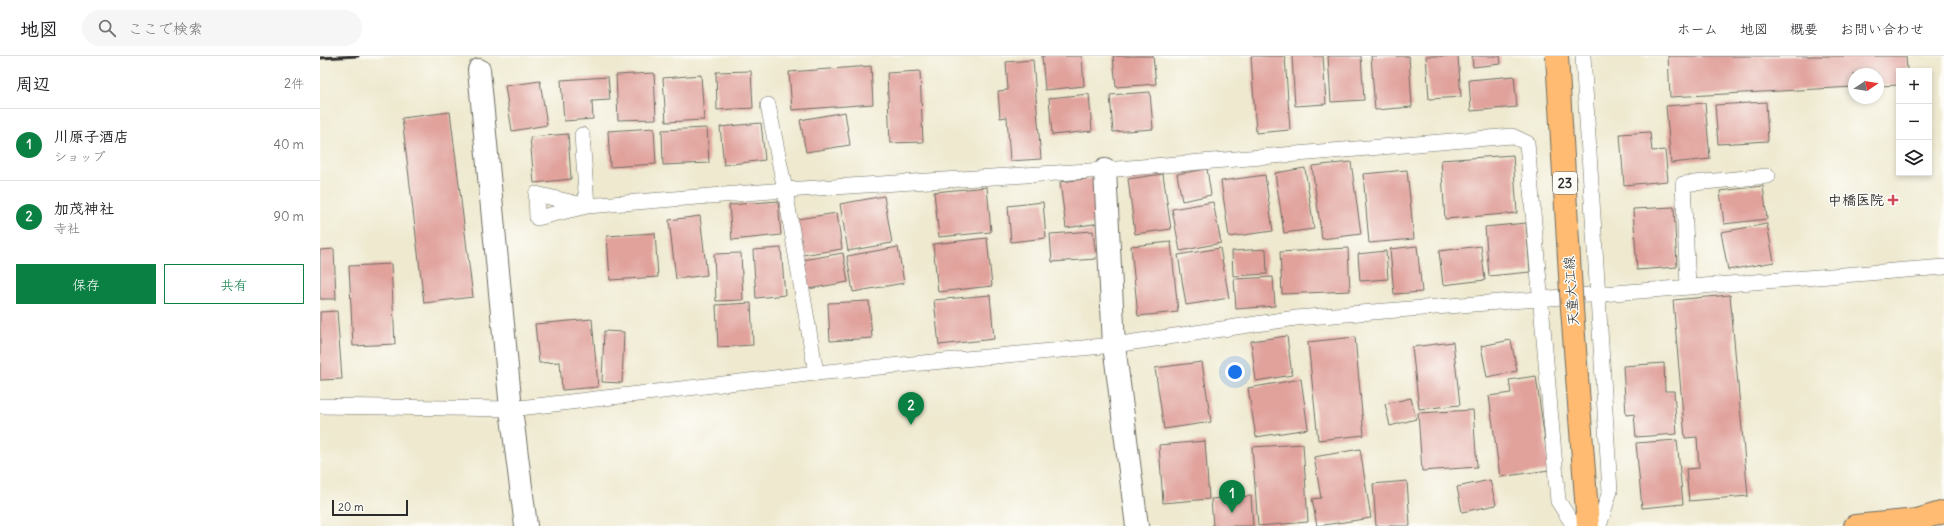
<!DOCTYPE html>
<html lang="ja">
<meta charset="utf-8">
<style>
body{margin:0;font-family:Delius,"Klee One",sans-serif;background:#f6f6f6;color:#202124}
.controls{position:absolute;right:12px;top:12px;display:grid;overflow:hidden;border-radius:0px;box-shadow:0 2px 6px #0003}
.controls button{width:36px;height:36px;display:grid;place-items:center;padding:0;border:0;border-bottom:1px solid #e0e0e0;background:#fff;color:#202124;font:20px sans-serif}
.compass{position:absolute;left:1528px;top:12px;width:36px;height:36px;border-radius:50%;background:#fff;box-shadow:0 2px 6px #0003;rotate:78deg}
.scale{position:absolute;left:12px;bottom:10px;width:76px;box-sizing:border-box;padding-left:4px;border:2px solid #2b2b2b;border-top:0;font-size:11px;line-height:14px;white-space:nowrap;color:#2b2b2b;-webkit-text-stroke:3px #fdfcf7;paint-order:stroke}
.you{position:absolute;left:915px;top:316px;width:14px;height:14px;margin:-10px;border:3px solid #fff;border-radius:50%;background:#1a73e8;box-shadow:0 0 0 6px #1a73e833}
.badge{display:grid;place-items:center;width:26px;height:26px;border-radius:50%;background:#0b8043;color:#fff;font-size:13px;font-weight:700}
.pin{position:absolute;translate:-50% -33px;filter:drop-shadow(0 1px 2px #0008)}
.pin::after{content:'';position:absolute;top:21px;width:14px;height:12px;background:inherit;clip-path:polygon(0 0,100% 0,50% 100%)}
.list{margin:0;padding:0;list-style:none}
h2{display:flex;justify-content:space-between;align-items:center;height:52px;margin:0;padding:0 16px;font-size:17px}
h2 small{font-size:13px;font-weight:400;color:#757577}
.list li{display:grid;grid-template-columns:26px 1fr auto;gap:12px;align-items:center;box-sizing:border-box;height:72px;padding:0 16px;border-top:1px solid #e0e0e0}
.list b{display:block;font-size:15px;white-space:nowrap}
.list p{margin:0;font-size:13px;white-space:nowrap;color:#757577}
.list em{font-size:13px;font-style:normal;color:#757577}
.actions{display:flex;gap:8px;padding:12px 16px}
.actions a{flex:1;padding:9px 0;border:1px solid #0b8043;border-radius:0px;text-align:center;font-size:14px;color:#0b8043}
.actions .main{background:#0b8043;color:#fff}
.icon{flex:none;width:22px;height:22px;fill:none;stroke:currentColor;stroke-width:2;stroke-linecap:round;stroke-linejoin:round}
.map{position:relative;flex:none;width:1624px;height:470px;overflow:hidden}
header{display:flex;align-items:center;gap:24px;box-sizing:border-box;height:56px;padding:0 20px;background:#fff;border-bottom:1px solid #e0e0e0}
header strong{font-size:19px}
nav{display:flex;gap:22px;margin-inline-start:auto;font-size:14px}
.search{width:280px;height:36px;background:#f6f6f6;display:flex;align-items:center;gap:10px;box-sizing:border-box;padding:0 14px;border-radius:22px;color:#757577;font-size:15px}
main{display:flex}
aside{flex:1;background:#fff}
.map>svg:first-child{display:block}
.building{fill:#e1a29c}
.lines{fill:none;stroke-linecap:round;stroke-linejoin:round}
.lane-casing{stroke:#6f6e64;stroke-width:16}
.street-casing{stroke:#6f6e64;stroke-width:24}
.primary-casing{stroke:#6f6e64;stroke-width:24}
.lane{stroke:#fff;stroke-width:15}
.street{stroke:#fff;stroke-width:22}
.primary{stroke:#febb71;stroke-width:22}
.rail{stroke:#2b2b2b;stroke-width:3}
.primary-bridge-casing{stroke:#6f6e64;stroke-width:24;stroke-linecap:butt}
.primary-bridge{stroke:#febb71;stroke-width:22}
.poi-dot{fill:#d1495b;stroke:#fdfcf7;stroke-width:1.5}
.labels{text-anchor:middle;stroke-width:3;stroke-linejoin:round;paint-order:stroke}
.shield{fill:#fdfcf7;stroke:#6a6a68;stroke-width:1}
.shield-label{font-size:13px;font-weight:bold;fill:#2b2b2b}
.poi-label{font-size:14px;font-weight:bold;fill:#2b2b2b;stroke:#fdfcf7;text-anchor:end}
.street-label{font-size:14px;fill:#2b2b2b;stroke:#fdfcf7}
</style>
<header>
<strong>地図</strong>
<div class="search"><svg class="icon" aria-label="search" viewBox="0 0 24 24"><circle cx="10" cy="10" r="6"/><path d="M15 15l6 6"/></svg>ここで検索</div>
<nav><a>ホーム</a><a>地図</a><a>概要</a><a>お問い合わせ</a></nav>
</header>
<main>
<aside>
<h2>周辺<small>2件</small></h2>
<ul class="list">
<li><span class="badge">1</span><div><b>川原子酒店</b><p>ショップ</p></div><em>40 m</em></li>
<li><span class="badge">2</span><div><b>加茂神社</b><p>寺社</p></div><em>90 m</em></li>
</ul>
<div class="actions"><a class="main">保存</a><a>共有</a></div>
</aside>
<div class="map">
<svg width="1624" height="470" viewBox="0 0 1624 470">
<rect width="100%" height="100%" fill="#fdfcf7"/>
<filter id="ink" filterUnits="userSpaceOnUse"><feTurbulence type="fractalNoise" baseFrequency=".025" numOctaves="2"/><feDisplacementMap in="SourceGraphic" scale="8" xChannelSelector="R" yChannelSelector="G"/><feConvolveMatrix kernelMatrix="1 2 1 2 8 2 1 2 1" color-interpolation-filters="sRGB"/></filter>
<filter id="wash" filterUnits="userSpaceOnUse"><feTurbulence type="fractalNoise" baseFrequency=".012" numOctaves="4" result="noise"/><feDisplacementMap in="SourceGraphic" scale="16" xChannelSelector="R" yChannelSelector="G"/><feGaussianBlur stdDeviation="0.9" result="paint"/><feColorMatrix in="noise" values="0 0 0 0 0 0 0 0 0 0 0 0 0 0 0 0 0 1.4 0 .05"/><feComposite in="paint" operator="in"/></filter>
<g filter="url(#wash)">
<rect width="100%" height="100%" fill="#eee9cf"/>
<g id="blocks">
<!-- building -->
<path class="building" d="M722 0H762L764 30 725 34Z
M793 0H833L836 28 796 31Z
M931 0H965L970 74 936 77Z
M972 0H1003L1006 48 975 50Z
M1008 0H1041L1044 44 1011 46Z
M1051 0H1089L1092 51 1055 54Z
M1106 0H1138L1141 41 1109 43Z
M1152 0H1180L1181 8 1153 11Z
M1348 0H1586L1587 15H1579V29L1558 30V18H1534V31L1350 41Z
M713 4 721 103 690 105 687 61 680 62 678 35 688 34 686 6Z
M551 10 553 48 472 54 469 16Z
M431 15 433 52 397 54 396 16Z
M600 15 603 86 570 87 567 17Z
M334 17 336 63 298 64 296 19Z
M381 19 384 64 346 66 343 22Z
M1194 20 1197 51 1151 55 1149 24Z
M288 21 290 44 272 45 273 63 244 65 241 24Z
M220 25 227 69 192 75 185 30Z
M830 36 833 73 793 76 790 39Z
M769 38 772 75 732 79 729 42Z
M1446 46 1448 85 1398 88 1395 49Z
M1385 47 1390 103 1351 107 1346 50Z
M130 56 153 241 104 247 82 62Z
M525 56 530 89 486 96 480 64Z
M441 67 445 104 404 109 400 71Z
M334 72 336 108 290 111 288 75Z
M387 72 389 107 343 109 342 74Z
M1330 76 1332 95 1345 94 1348 125 1304 129 1300 78Z
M248 78 251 123 214 127 210 81Z
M1193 99 1197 157 1125 163 1121 104Z
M1031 106 1041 178 1002 183 992 110Z
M985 112 994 173 964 177 955 117Z
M887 113 891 139 862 145 857 118Z
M1087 114 1094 183 1049 187 1043 118Z
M843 118 851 173 815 178 808 123Z
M945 119 953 175 909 181 901 125Z
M774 122 780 167 746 172 740 126Z
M1443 130 1447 163 1404 168 1400 135Z
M667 131 671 176 619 181 614 136Z
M564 140 572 187 528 195 520 148Z
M458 145 461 179 412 184 409 149Z
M723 146 726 182 691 186 688 150Z
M893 146 901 187 860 195 852 153Z
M1354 151 1357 211 1317 214 1313 153Z
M517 157 522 193 482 199 477 163Z
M380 160 387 219 356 223 349 164Z
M1206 167 1210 216 1169 220 1165 171Z
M1447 168 1454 206 1408 214 1401 176Z
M773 175 776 203 732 206 730 178Z
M335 177 338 221 290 224 287 180Z
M667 182 672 230 618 236 613 188Z
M851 186 858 256 818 260 811 190Z
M1097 190 1102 236 1074 238 1070 193Z
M1161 190 1165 224 1123 229 1119 195Z
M578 191 584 227 533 236 527 200Z
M461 192 465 239 436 242 433 194Z
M900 192 909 242 866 249 858 199Z
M1028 192 1030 235 962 238 960 196Z
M14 193 16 243H0V194Z
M946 193 947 218 913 220 912 195Z
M1066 195 1068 223 1040 225 1038 198Z
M421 197 423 244 396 245 394 198Z
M523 197 528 226 488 233 483 204Z
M71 208 75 288 33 290 29 210Z
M953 221 955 250 916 253 914 223Z
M670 239 674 283 619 289 614 244Z
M1410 239 1428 440 1369 445 1366 413 1379 412 1377 381 1365 382 1353 244Z
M549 245 552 282 510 285 508 247Z
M431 247 433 289 398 291 396 249Z
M17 255 22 323 0 324V256Z
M272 263 278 331 242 334 240 306 219 307 215 268Z
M284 275 304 276 302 327 282 326Z
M967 280 972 319 936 325 931 285Z
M1035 281 1044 379 998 384 988 286Z
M1191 284 1197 315 1167 321 1161 290Z
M1133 286 1140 349 1099 353 1092 291Z
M882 306 891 366 844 373 835 312Z
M1344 307 1345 335H1354L1357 378 1316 381 1314 358 1306 359 1303 310Z
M1216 320 1229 414 1180 421 1169 340 1191 337 1189 324Z
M981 323 988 373 936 381 928 332Z
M1091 342 1096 363 1070 370 1065 348Z
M1153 354 1157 411 1102 415 1098 357Z
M1357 384 1363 448 1322 452 1316 387Z
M885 385 889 443 843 447 839 389Z
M983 388 988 466 938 470 932 391Z
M1040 393 1051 462 997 470 992 443 1001 442 994 401Z
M1170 424 1176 449 1142 456 1137 431Z
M1087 425 1090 470H1056L1053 428Z
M931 440 933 470H893L891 443Z"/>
</g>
</g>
<g filter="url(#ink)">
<use href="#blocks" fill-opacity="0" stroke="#6f6e64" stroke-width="1"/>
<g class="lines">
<defs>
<path id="lane" d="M1263 0 1290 435 1279 470
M448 49 465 134 496 317
M262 79 267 150 216 138 217 162 267 150 465 134 785 114 1192 80 1207 87 1238 445 1254 470
M1368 231 1363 128 1448 120
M0 350 191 353 496 317 794 289 976 262 1624 211"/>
<path id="street" d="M159 14 191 353 206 470
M785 114 794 289 817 470"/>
<path id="primary" d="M1252 253 1268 470
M1535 470 1597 464 1624 456"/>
</defs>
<!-- lane casing -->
<use href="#lane" class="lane-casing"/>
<!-- street casing -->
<use href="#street" class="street-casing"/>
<!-- primary casing -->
<use href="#primary" class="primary-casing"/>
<!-- lane -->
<use href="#lane" class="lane"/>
<!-- street -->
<use href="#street" class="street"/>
<!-- primary -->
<use href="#primary" class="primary"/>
<!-- rail -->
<path class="rail" d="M0 2 38 0"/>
<defs>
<path id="primary-bridge" d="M1237 0 1252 253"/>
</defs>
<!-- primary-bridge casing -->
<use href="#primary-bridge" class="primary-bridge-casing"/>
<!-- primary-bridge -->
<use href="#primary-bridge" class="primary-bridge"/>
</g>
</g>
<!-- markers -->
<path class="poi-dot" d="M1571 138h4v4h4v4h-4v4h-4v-4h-4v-4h4z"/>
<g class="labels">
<!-- shield labels -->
<rect class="shield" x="1233" y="116" width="24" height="22" rx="3"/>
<g class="shield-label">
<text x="1245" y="132">23</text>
</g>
<!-- poi labels -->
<g class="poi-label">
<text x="1564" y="149">中橋医院</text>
</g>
<!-- street labels -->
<g class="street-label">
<text transform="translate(1251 235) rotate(-94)" y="5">天童大江線</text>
</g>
</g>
</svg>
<div class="controls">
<button>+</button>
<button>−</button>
<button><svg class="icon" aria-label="layers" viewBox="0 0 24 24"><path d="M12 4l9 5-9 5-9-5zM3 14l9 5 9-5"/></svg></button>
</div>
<svg class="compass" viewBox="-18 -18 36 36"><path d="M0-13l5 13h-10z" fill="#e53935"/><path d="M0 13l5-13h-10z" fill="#757577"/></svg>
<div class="scale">20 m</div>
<div class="you"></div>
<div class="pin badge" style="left:912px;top:457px">1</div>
<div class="pin badge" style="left:591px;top:369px">2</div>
</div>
</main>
